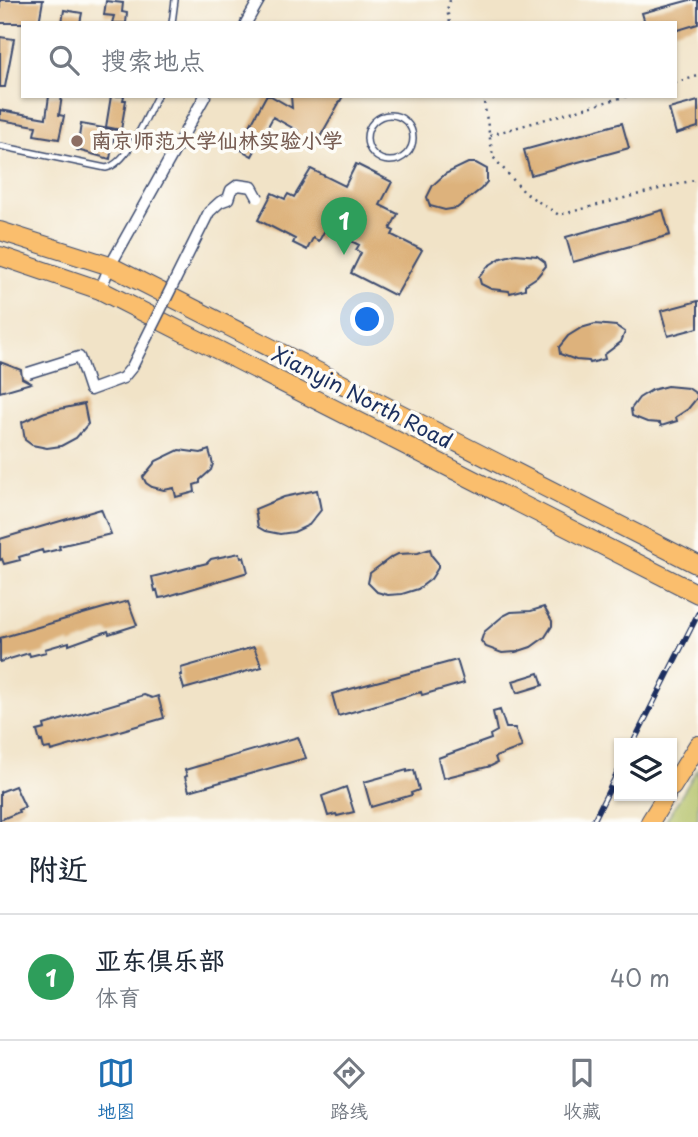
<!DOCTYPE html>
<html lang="zh">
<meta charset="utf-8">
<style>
body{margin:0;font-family:"Playpen Sans","LXGW WenKai TC",sans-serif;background:#f6f6f7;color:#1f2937}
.controls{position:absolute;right:21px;bottom:21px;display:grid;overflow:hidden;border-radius:0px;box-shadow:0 2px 5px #0004}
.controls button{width:63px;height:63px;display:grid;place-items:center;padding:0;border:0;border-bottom:2px solid #e0e1e3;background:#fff;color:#1f2937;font:35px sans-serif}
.you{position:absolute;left:368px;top:320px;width:24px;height:24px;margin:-18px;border:5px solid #fff;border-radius:50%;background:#1a73e8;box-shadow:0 0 0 10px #1a73e833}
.badge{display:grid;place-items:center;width:46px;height:46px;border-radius:50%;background:#1f6fb2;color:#fff;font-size:23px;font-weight:700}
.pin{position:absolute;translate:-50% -58px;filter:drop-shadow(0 2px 4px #0008)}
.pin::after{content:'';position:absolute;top:37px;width:24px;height:21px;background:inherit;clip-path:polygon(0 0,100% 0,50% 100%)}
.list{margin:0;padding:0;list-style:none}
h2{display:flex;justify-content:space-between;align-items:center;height:91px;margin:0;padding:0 28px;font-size:30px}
h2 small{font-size:23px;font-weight:400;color:#747a83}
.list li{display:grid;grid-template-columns:46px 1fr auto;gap:21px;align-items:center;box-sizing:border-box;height:126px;padding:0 28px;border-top:2px solid #e0e1e3}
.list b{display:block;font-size:26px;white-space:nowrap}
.list p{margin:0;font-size:23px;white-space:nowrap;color:#747a83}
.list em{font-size:23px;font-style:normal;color:#747a83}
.icon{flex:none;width:38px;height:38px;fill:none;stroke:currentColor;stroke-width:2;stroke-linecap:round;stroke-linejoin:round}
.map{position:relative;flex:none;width:698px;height:822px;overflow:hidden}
.search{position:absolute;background:#fff;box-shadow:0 2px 5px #0004;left:21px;right:21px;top:21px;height:77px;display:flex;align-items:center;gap:18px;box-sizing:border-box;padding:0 24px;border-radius:0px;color:#747a83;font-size:26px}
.sheet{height:217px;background:#fff}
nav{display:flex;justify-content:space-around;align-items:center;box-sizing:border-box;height:98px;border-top:2px solid #e0e1e3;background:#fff;font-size:19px;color:#747a83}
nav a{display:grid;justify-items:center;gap:4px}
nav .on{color:#1f6fb2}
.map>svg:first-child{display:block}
.green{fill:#afbd5f;stroke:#65765e;stroke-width:2}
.building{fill:#ddb27b}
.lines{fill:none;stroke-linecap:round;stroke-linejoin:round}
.lane-casing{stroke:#3b4a6e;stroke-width:8}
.street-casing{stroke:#3b4a6e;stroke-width:13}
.primary-casing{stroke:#3b4a6e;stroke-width:20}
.path{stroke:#3b4a6e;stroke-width:2.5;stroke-dasharray:2 5;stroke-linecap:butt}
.lane{stroke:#fff;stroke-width:5}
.street{stroke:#fff;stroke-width:10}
.primary{stroke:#fabe6d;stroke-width:18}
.rail-casing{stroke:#1b2f5e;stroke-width:6}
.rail{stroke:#fdfcf7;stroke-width:3.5;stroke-dasharray:10;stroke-linecap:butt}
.street-bridge-casing{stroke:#3b4a6e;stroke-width:13;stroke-linecap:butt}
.street-bridge{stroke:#fff;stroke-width:10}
.education-dot{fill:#8d6e63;stroke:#fdfcf7;stroke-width:2.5}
.labels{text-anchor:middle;stroke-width:7;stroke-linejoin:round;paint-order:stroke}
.education-label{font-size:21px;font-weight:bold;fill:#785e54;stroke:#fdfcf7;text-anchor:start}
.street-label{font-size:21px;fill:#1b2f5e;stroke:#fdfcf7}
</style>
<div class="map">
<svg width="698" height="822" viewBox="0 0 698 822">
<rect width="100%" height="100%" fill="#fdfcf7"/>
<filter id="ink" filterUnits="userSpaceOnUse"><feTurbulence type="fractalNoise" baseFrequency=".0143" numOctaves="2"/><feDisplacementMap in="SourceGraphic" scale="14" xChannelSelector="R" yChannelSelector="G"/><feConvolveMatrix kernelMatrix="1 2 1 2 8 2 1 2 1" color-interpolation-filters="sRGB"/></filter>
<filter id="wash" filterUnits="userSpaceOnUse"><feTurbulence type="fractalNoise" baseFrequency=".00686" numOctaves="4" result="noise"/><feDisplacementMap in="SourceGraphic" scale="28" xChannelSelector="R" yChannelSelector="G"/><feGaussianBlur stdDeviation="1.57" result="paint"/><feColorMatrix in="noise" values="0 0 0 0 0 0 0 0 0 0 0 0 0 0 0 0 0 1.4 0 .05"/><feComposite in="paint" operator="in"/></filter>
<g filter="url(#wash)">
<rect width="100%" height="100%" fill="#f1e3c7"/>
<!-- green -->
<path class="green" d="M698 768V822H665L695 773Z"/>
<g id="blocks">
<!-- building -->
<path class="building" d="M0 0H43L39 23H0Z
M690 0H698V24L675 31V23H645L642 13Z
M106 1 123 3 122 12 127 13 126 23H112L114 16 104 15Z
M64 10 82 13 80 23H62Z
M0 37 14 39 5 87H0Z
M49 96H62L59 115 64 116 59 139 34 135 36 126 0 120V110L46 118Z
M111 96H124L123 100H126L121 130 106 127Z
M266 96H271L292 108 291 96H343L315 146 311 144 308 149 293 141 298 131 273 117 252 156 238 148Z
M698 101V127L676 134 669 109Z
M622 123 629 148 531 175 524 150Z
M81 124 115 130 110 159 77 150Z
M468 163H476L487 169V182L481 189 457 208 445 210 430 206 427 197 433 185 445 174Z
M356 164 392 182 380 205 398 214 390 229 394 231 392 235 422 250 396 296 351 273 361 253 356 250 359 245 326 228 319 241 313 238 307 250 293 243 295 239 258 220 272 193 285 199 288 194 294 197 311 169 345 186Z
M663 210 670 235 573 262 566 237Z
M516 254 537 256 545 262 546 266 537 277 525 285V289L510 293 509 291 491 289 481 284 479 277 488 266 501 258Z
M698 301V328L668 336 661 311Z
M595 324 616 326 625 332 621 342 604 355 605 359 590 363 589 361 576 360 560 354 559 347 568 336 581 328Z
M0 362 21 370 22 378 31 383 0 392Z
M667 386 688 388 697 394V398L688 409 676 417 677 421 661 426 660 423 647 422 632 416 631 409 639 398 652 390Z
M84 404 88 424 76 438 61 446 47 448 32 445 25 440 22 422 45 412Z
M179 450 201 453 209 450 213 464 211 470 200 480V483L194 485 195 492 176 497 174 488 164 490 152 487 146 483 143 477 156 461Z
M317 490 321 510 309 525 294 532 280 534 265 531 258 527 255 509 284 497Z
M101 509 111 534 59 546 60 549 43 553 42 550 19 557 20 560 4 564 2 559 0 560V539Z
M430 549 432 556 438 563V568L431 579 418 589 402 594 388 595 377 592 368 583 370 573 390 558 398 554 418 553Z
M240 553 241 558 244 557 248 572 165 597 159 598 157 590 155 591 152 577 207 563 211 559Z
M128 601 137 625 109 634 108 631 69 645V642L45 649 46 652 30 656 29 653 0 662V638Z
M544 607 552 621V626L545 637 531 647 516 652 502 653 486 647 481 641 484 632 503 616 511 612 531 611Z
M254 647 262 667 184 689 180 675H182L181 668Z
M457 660 464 683 422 695 421 692 338 716 332 694Z
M539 673 543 685 517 693 513 681Z
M144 695 152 698 158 696 164 718 51 751 50 748 44 749 42 741 40 742 37 731 45 729 44 725Z
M500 710 506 728H515L522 747 495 757 497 763 491 766 443 778 438 758 491 739 490 735 497 731 493 712Z
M298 737 306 758 189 791 185 777 187 776 185 770Z
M407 770V772L414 770 419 790 411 793 412 795 371 807 364 782Z
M15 786 25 807 18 810 19 812 0 820V792Z
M346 787 354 812 337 816 336 814 328 816 322 796Z"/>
</g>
</g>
<g filter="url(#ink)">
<use href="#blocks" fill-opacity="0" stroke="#3b4a6e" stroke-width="2"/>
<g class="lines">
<defs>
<path id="lane" d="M172 23 175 0
M367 138a23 23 0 1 1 46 0a23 23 0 1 1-46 0Z
M0 146 106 168C128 164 147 115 157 96"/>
<path id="street" d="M246 23 259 0
M100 290 110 266 205 96"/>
<path id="primary" d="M0 231 110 266 698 565
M0 256 100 290 698 594
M672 787 698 745
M650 822 666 796"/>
</defs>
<!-- lane casing -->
<use href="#lane" class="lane-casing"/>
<!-- street casing -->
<use href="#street" class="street-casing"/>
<!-- primary casing -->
<use href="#primary" class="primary-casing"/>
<!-- path -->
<path class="path" d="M450 0 447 10 450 23
M675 83 698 76
M483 96 493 157 525 193 559 215 698 179
M490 135 627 96"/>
<!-- lane -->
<use href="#lane" class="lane"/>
<!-- street -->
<use href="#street" class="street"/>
<!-- primary -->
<use href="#primary" class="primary"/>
<defs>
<path id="rail" d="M633 743 698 614
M593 822 619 770"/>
</defs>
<!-- rail casing -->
<use href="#rail" class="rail-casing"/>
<!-- rail -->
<use href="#rail" class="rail"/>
<defs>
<path id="street-bridge" d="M28 373 79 357 90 390 123 378 132 367 209 212 220 202 228 199 231 190 238 185 252 187 258 198"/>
</defs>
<!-- street-bridge casing -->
<use href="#street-bridge" class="street-bridge-casing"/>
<!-- street-bridge -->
<use href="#street-bridge" class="street-bridge"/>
</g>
</g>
<!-- markers -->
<circle class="education-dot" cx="77" cy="141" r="7"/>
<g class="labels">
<!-- education labels -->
<g class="education-label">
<text x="91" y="148">南京师范大学仙林实验小学</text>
</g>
<!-- street labels -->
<g class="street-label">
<text transform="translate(362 398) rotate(27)" y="7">Xianyin North Road</text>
</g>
</g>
</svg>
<div class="controls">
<button><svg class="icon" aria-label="layers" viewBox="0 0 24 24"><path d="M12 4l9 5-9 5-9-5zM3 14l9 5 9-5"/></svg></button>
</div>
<div class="you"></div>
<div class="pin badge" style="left:344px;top:255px;background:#2e9e5b">1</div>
<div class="search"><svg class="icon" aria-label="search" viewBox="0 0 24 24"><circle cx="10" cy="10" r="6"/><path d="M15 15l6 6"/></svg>搜索地点</div>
</div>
<section class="sheet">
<h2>附近<small></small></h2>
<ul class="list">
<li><span class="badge" style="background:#2e9e5b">1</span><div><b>亚东俱乐部</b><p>体育</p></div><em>40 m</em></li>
</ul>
</section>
<nav>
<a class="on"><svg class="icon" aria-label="map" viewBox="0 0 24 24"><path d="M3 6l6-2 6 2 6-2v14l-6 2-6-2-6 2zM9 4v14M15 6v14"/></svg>地图</a>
<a><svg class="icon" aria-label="directions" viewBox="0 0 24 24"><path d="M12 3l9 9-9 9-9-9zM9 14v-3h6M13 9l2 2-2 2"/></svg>路线</a>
<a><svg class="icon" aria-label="saved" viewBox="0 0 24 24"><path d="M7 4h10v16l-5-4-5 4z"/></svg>收藏</a>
</nav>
